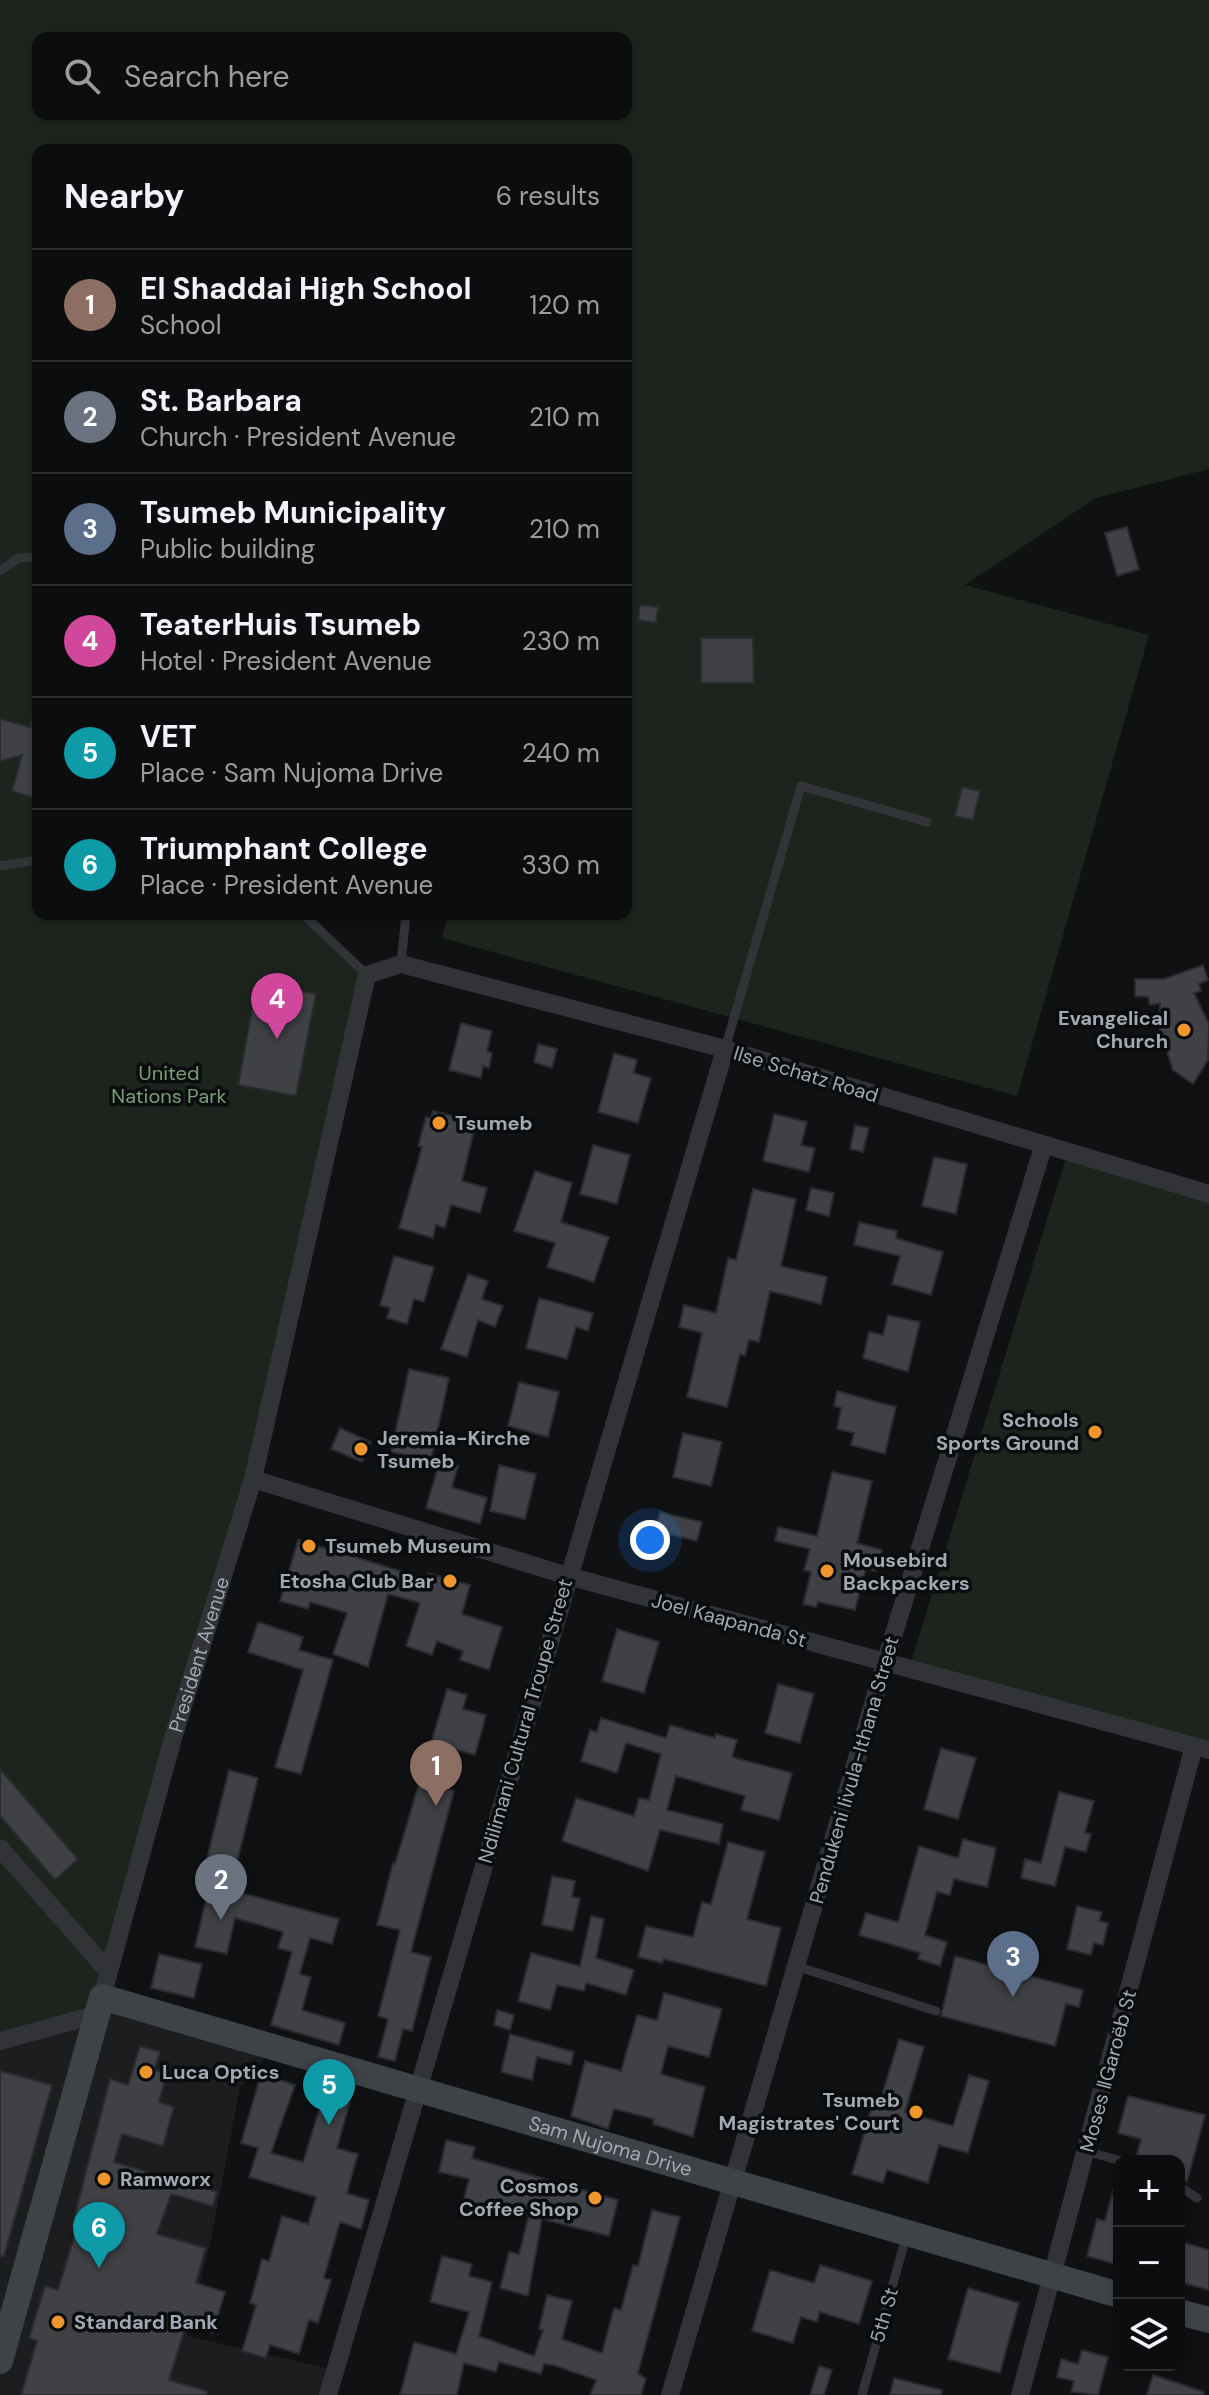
<!DOCTYPE html>
<meta charset="utf-8">
<style>
body{margin:0;font-family:"DM Sans",sans-serif;background:#1a1b1c;color:#f1f3f6}
.controls{position:absolute;right:24px;bottom:24px;display:grid;overflow:hidden;border-radius:16px;box-shadow:0 2px 6px #0004}
.controls button{width:72px;height:72px;display:grid;place-items:center;padding:0;border:0;border-bottom:2px solid #2c2d2e;background:#0c0d0e;color:#f1f3f6;font:40px sans-serif}
.you{position:absolute;left:650px;top:1540px;width:28px;height:28px;margin:-20px;border:6px solid #fff;border-radius:50%;background:#1a73e8;box-shadow:0 0 0 12px #1a73e833}
.badge{display:grid;place-items:center;width:52px;height:52px;border-radius:50%;background:#b45309;color:#fff;font-size:26px;font-weight:700}
.pin{position:absolute;translate:-50% -66px;filter:drop-shadow(0 2px 4px #0008)}
.pin::after{content:'';position:absolute;top:42px;width:28px;height:24px;background:inherit;clip-path:polygon(0 0,100% 0,50% 100%)}
.list{margin:0;padding:0;list-style:none}
h2{display:flex;justify-content:space-between;align-items:center;height:104px;margin:0;padding:0 32px;font-size:34px}
h2 small{font-size:26px;font-weight:400;color:#9a9c9e}
.list li{display:grid;grid-template-columns:52px 1fr auto;gap:24px;align-items:center;box-sizing:border-box;height:112px;padding:0 32px;border-top:2px solid #2c2d2e}
.list b{display:block;font-size:30px;white-space:nowrap}
.list p{margin:0;font-size:26px;white-space:nowrap;color:#9a9c9e}
.list em{font-size:26px;font-style:normal;color:#9a9c9e}
.icon{flex:none;width:44px;height:44px;fill:none;stroke:currentColor;stroke-width:2;stroke-linecap:round;stroke-linejoin:round}
.map{position:relative;flex:none;width:1209px;height:2395px;overflow:hidden}
.search{position:absolute;background:#0c0d0e;box-shadow:0 2px 6px #0004;left:32px;top:32px;width:600px;height:88px;display:flex;align-items:center;gap:20px;box-sizing:border-box;padding:0 28px;border-radius:16px;color:#9a9c9e;font-size:30px}
.panel{position:absolute;background:#0c0d0e;box-shadow:0 2px 6px #0004;left:32px;top:144px;width:600px;height:776px;border-radius:16px}
.map>svg:first-child{display:block}
.built{fill:#1c1d1f}
.green{fill:#1d241d;fill-rule:evenodd}
.building{fill:#3f4145;stroke:#2a2b2e;stroke-width:2}
.lines{fill:none;stroke-linecap:round;stroke-linejoin:round}
.lane{stroke:#313337;stroke-width:9}
.street{stroke:#313337;stroke-width:18}
.secondary{stroke:#3f4247;stroke-width:26}
.poi-dot{fill:#ee962c;stroke:#0b0c0d;stroke-width:3}
.labels{text-anchor:middle;stroke-width:7;stroke-linejoin:round;paint-order:stroke}
.poi-label{font-size:20px;font-weight:bold;fill:#a2a9b2;stroke:#0b0c0d;text-anchor:start}
.park-label{font-size:20px;fill:#7b9d79;stroke:#0b0c0d}
.street-label{font-size:20px;fill:#a2a9b2;stroke:#0b0c0d}
</style>
<div class="map">
<svg width="1209" height="2395" viewBox="0 0 1209 2395">
<rect width="100%" height="100%" fill="#101112"/>
<!-- built -->
<path class="built" d="M102 1997 275 2046 240 2087 211 2240 187 2336 335 2370 328 2395H0V2043Z"/>
<!-- green -->
<path class="green" d="M0 0H1209V469L1096 498 965 585 1149 635 1017 1096 442 938 448 914H626V150H38V914H303L367 975 253 1479 98 2014 0 2042ZM38 38H626V114H38Z
M1067 1154 1209 1194V1750L909 1669Z"/>
<!-- building -->
<path class="building" d="M1127 527 1139 569 1117 576 1105 533Z
M640 605 658 607 656 623 638 620Z
M701 638H753L754 683H701Z
M33 713 38 714V799L12 791 22 755 0 761V719L30 727Z
M962 787 980 791 973 820 955 816Z
M1203 965 1208 980 1199 984 1201 991 1194 993 1209 1024 1208 1060 1193 1084 1173 1070 1166 1049 1159 1051 1160 1003 1150 1005 1148 997 1135 996V979H1164Z
M257 982 316 994 296 1096 238 1085Z
M461 1023 492 1031 487 1051 492 1053 489 1068 483 1066 481 1078 449 1070Z
M538 1044 557 1049 552 1068 534 1062Z
M614 1053 637 1060 634 1073 651 1078 638 1123 598 1112Z
M433 1111 476 1122 462 1181 487 1188 480 1213 451 1205 445 1228 436 1225 433 1238 399 1228 422 1147 418 1146 426 1117 431 1118Z
M774 1114 807 1122 801 1145 815 1148 809 1172 763 1161Z
M855 1125 869 1128 863 1152 850 1149Z
M593 1145 630 1155 617 1204 580 1194Z
M934 1157 967 1164 956 1214 922 1206Z
M535 1171 572 1183 561 1222 609 1237 594 1282 547 1267 555 1243 514 1231Z
M811 1188 834 1193 829 1216 806 1210Z
M753 1189 796 1199 781 1266 827 1277 821 1304 770 1291 759 1342 749 1340 745 1356 740 1354 727 1407 687 1397 702 1333 679 1327 684 1305 716 1313 728 1258 736 1260Z
M859 1222 897 1231 896 1238 943 1252 931 1295 892 1284 900 1256 854 1245Z
M394 1256 434 1267 424 1302 414 1299 407 1324 387 1318 390 1308 380 1305Z
M468 1274 488 1281 482 1299 503 1306 495 1327 478 1320 467 1357 441 1349Z
M539 1298 593 1313 588 1331 576 1327 567 1359 526 1348Z
M888 1315 920 1322 908 1372 863 1358 869 1332 883 1335Z
M409 1369 449 1378 431 1461 391 1452Z
M519 1382 559 1392 548 1437 508 1426Z
M837 1391 896 1407 885 1454 851 1445 854 1433 837 1429 841 1408 834 1406Z
M340 1428 371 1442 362 1462 331 1449Z
M683 1433 722 1442 711 1486 673 1477Z
M440 1460 458 1466 452 1487 487 1498 480 1524 426 1508Z
M499 1465 536 1474 525 1519 490 1511Z
M832 1472 872 1481 857 1543 882 1550 876 1571 866 1569 855 1610 818 1602 816 1607 803 1604 811 1572 804 1570 810 1549 775 1541 778 1527 817 1536Z
M660 1512 702 1522 697 1541 655 1531Z
M298 1540 427 1579 428 1573 470 1585 462 1614 502 1627 489 1670 460 1660 463 1651 437 1641 432 1655 406 1646 420 1603 388 1594 368 1667 333 1654 347 1613 310 1602 308 1609 280 1601Z
M258 1622 303 1637 299 1650 333 1660 301 1774 275 1767 303 1670 248 1652Z
M617 1629 659 1642 644 1693 602 1681Z
M778 1684 814 1694 800 1743 765 1733Z
M447 1689 467 1695 463 1709 486 1715 475 1755 457 1750 446 1789 454 1791 411 1952 431 1957 412 2031 403 2029 395 2061 378 2057 388 2019 378 2016 400 1930 377 1925 393 1863 395 1864Z
M601 1718 666 1738 670 1725 715 1738 716 1734 737 1740 732 1757 792 1773 779 1820 741 1810 745 1796 676 1776 667 1810 723 1824 719 1844 660 1830 648 1871 562 1841 576 1798 634 1816 639 1798 649 1800 661 1754 626 1743 617 1773 581 1761 590 1730 597 1732Z
M941 1748 976 1758 958 1819 924 1809Z
M0 1769 78 1859 55 1880 0 1816Z
M229 1770 258 1778 230 1890 339 1919 332 1944 310 1938 300 1974 311 1977 302 2010 345 2023 339 2045 271 2025 292 1952 278 1948 283 1932 235 1918 227 1954 195 1947 214 1864 206 1862Z
M1059 1792 1094 1801 1085 1833 1091 1834 1086 1852 1065 1847 1055 1886 1021 1878 1025 1859 1041 1863Z
M963 1839 996 1848 992 1866 987 1887 954 1879 950 1895 937 1892 925 1935 947 1942 940 1966 918 1959 920 1953 859 1935 866 1913 898 1922 919 1846 958 1858Z
M728 1842 765 1852 747 1919 781 1928 766 1986 664 1959 662 1963 638 1957 646 1926 693 1937 702 1902 711 1904Z
M552 1876 575 1881 572 1897 580 1898 573 1931 542 1925Z
M1077 1906 1102 1912 1099 1921 1108 1923 1103 1945 1094 1943 1091 1955 1067 1949Z
M591 1916 604 1919 596 1958 634 1970 626 1995 586 1983 584 1991 557 1985 550 2010 518 2001 531 1953 580 1966Z
M159 1954 202 1964 194 1998 151 1988Z
M955 1956 1083 1990 1079 2007 1066 2004 1055 2046 941 2016Z
M664 1993 722 2009 709 2057 668 2046 661 2074 705 2087 693 2137 653 2124 654 2119 614 2109 608 2129 571 2116 585 2061 621 2071 637 2015 657 2020Z
M497 2010 514 2015 510 2030 494 2025Z
M510 2034 574 2052 571 2065 537 2057 532 2080 501 2072Z
M899 2039 924 2047 905 2112 953 2126 969 2075 989 2081 968 2153 939 2145 928 2183 887 2170 883 2183 852 2174 874 2099 880 2101Z
M140 2046 160 2052 154 2070 167 2073 159 2102 174 2107 163 2146 122 2134 114 2162 217 2192 213 2206 171 2194 157 2234 206 2248 196 2283 225 2292 213 2333 186 2325 169 2380 207 2391V2395H21L37 2341 29 2338 45 2286 58 2290 77 2227 72 2226 110 2079 128 2085Z
M0 2071 52 2085 4 2256H0Z
M261 2074 295 2085 271 2153 303 2162 324 2094 350 2102 337 2148 358 2154 347 2193 369 2200 361 2229 340 2222 324 2278 331 2280 318 2323 309 2320 299 2354 270 2345 266 2358 242 2351 256 2305 250 2303 262 2259 269 2261 282 2216 308 2224 316 2197 249 2177 258 2148 241 2143Z
M1128 2096 1205 2115 1187 2182 1179 2179V2161H1135L1141 2139 1118 2133Z
M446 2140 475 2147 472 2158 618 2200 609 2236 542 2219 528 2296 500 2288 509 2252 519 2254 529 2215 495 2207 493 2214 462 2206 469 2179 439 2172Z
M1114 2187H1119V2265L1087 2256 1097 2219 1105 2221Z
M652 2210 680 2217 638 2373 646 2379 641 2395H590L596 2380 553 2365 544 2364 541 2374 499 2362 496 2372 464 2363 457 2395H400L414 2342 456 2354 469 2312 430 2302 442 2256 472 2264 469 2276 492 2282 479 2336 534 2356 543 2330 539 2329 547 2295 572 2301 562 2339 602 2353 614 2308 621 2310 633 2265 638 2266Z
M1179 2241 1209 2250V2290L1179 2282Z
M820 2265 872 2281 859 2324 820 2312 817 2322 801 2317 793 2343 752 2331 770 2270 814 2283Z
M968 2288 1019 2303 1000 2373 948 2359Z
M1082 2350 1108 2357 1098 2395 1071 2392 1074 2381 1057 2377 1061 2359 1078 2364Z
M819 2366 832 2370 824 2395H810Z
M1153 2375 1204 2392 1203 2395H1147Z
M894 2378 942 2390 941 2395H890Z"/>
<g class="lines">
<!-- lane -->
<path class="lane" d="M0 571 18 558 38 557
M0 866 38 860
M303 914 367 975
M401 964 406 914
M725 1049 801 786 927 822
M796 1966 936 2011
M1086 2151 1121 2161
M1179 2186 1197 2198
M862 2395 906 2237"/>
<!-- street -->
<g class="street">
<path d="M253 1479 568 1576 1209 1750"/>
<path d="M0 1848 108 1971"/>
<path id="s1" d="M102 1997 173 1738 253 1479 367 975 401 964 725 1049 1209 1194"/>
<path d="M0 2041 98 2014"/>
<path d="M328 2395 725 1049"/>
<path d="M670 2395 885 1663 1043 1147"/>
<path d="M1020 2395 1194 1746"/>
</g>
<!-- secondary -->
<g class="secondary">
<path d="M1179 2312 1209 2320"/>
<path id="s2" d="M0 2361 102 1997 1119 2295"/>
</g>
</g>
<!-- markers -->
<g class="poi-dot">
<circle cx="1184" cy="1030" r="8"/>
<circle cx="439" cy="1123" r="8"/>
<circle cx="1095" cy="1432" r="8"/>
<circle cx="361" cy="1449" r="8"/>
<circle cx="309" cy="1546" r="8"/>
<circle cx="827" cy="1571" r="8"/>
<circle cx="450" cy="1581" r="8"/>
<circle cx="146" cy="2072" r="8"/>
<circle cx="916" cy="2112" r="8"/>
<circle cx="104" cy="2179" r="8"/>
<circle cx="595" cy="2198" r="8"/>
<circle cx="58" cy="2322" r="8"/>
</g>
<g class="labels">
<!-- poi labels -->
<g class="poi-label">
<text x="1168" y="1025" text-anchor="end">Evangelical<tspan x="1168" dy="23">Church</tspan></text>
<text x="455" y="1130">Tsumeb</text>
<text x="1079" y="1427" text-anchor="end">Schools<tspan x="1079" dy="23">Sports Ground</tspan></text>
<text x="377" y="1445">Jeremia-Kirche<tspan x="377" dy="23">Tsumeb</tspan></text>
<text x="325" y="1553">Tsumeb Museum</text>
<text x="843" y="1567">Mousebird<tspan x="843" dy="23">Backpackers</tspan></text>
<text x="434" y="1588" text-anchor="end">Etosha Club Bar</text>
<text x="162" y="2079">Luca Optics</text>
<text x="900" y="2107" text-anchor="end">Tsumeb<tspan x="900" dy="23">Magistrates' Court</tspan></text>
<text x="120" y="2186">Ramworx</text>
<text x="579" y="2193" text-anchor="end">Cosmos<tspan x="579" dy="23">Coffee Shop</tspan></text>
<text x="74" y="2329">Standard Bank</text>
</g>
<!-- park labels -->
<g class="park-label">
<text x="169" y="1080">United<tspan x="169" dy="23">Nations Park</tspan></text>
</g>
<!-- street labels -->
<g class="street-label">
<text transform="translate(806 1074) rotate(17)" y="7">Ilse Schatz Road</text>
<text transform="translate(729 1620) rotate(15)" y="7">Joel Kaapanda St</text>
<text dy="7" stroke="none"><textPath href="#s1" startOffset="356">President Avenue</textPath></text>
<text transform="translate(525 1721) rotate(-74)" y="7">Ndilimani Cultural Troupe Street</text>
<text transform="translate(854 1770) rotate(-74)" y="7">Pendukeni Iivula-Ithana Street</text>
<text transform="translate(1108 2071) rotate(-75)" y="7">Moses ǁGaroëb St</text>
<text dy="7" stroke="none"><textPath href="#s2" startOffset="908">Sam Nujoma Drive</textPath></text>
<text transform="translate(884 2315) rotate(-74)" y="7">5th St</text>
</g>
</g>
</svg>
<div class="controls">
<button>+</button>
<button>−</button>
<button><svg class="icon" aria-label="layers" viewBox="0 0 24 24"><path d="M12 4l9 5-9 5-9-5zM3 14l9 5 9-5"/></svg></button>
</div>
<div class="you"></div>
<div class="pin badge" style="left:436px;top:1806px;background:#8d6e63">1</div>
<div class="pin badge" style="left:221px;top:1920px;background:#6b7280">2</div>
<div class="pin badge" style="left:1013px;top:1997px;background:#5c6f8a">3</div>
<div class="pin badge" style="left:277px;top:1039px;background:#d1479c">4</div>
<div class="pin badge" style="left:329px;top:2125px;background:#0f9aa8">5</div>
<div class="pin badge" style="left:99px;top:2268px;background:#0f9aa8">6</div>
<div class="search"><svg class="icon" aria-label="search" viewBox="0 0 24 24"><circle cx="10" cy="10" r="6"/><path d="M15 15l6 6"/></svg>Search here</div>
<section class="panel">
<h2>Nearby<small>6 results</small></h2>
<ul class="list">
<li><span class="badge" style="background:#8d6e63">1</span><div><b>El Shaddai High School</b><p>School</p></div><em>120 m</em></li>
<li><span class="badge" style="background:#6b7280">2</span><div><b>St. Barbara</b><p>Church · President Avenue</p></div><em>210 m</em></li>
<li><span class="badge" style="background:#5c6f8a">3</span><div><b>Tsumeb Municipality</b><p>Public building</p></div><em>210 m</em></li>
<li><span class="badge" style="background:#d1479c">4</span><div><b>TeaterHuis Tsumeb</b><p>Hotel · President Avenue</p></div><em>230 m</em></li>
<li><span class="badge" style="background:#0f9aa8">5</span><div><b>VET</b><p>Place · Sam Nujoma Drive</p></div><em>240 m</em></li>
<li><span class="badge" style="background:#0f9aa8">6</span><div><b>Triumphant College</b><p>Place · President Avenue</p></div><em>330 m</em></li>
</ul>
</section>
</div>
